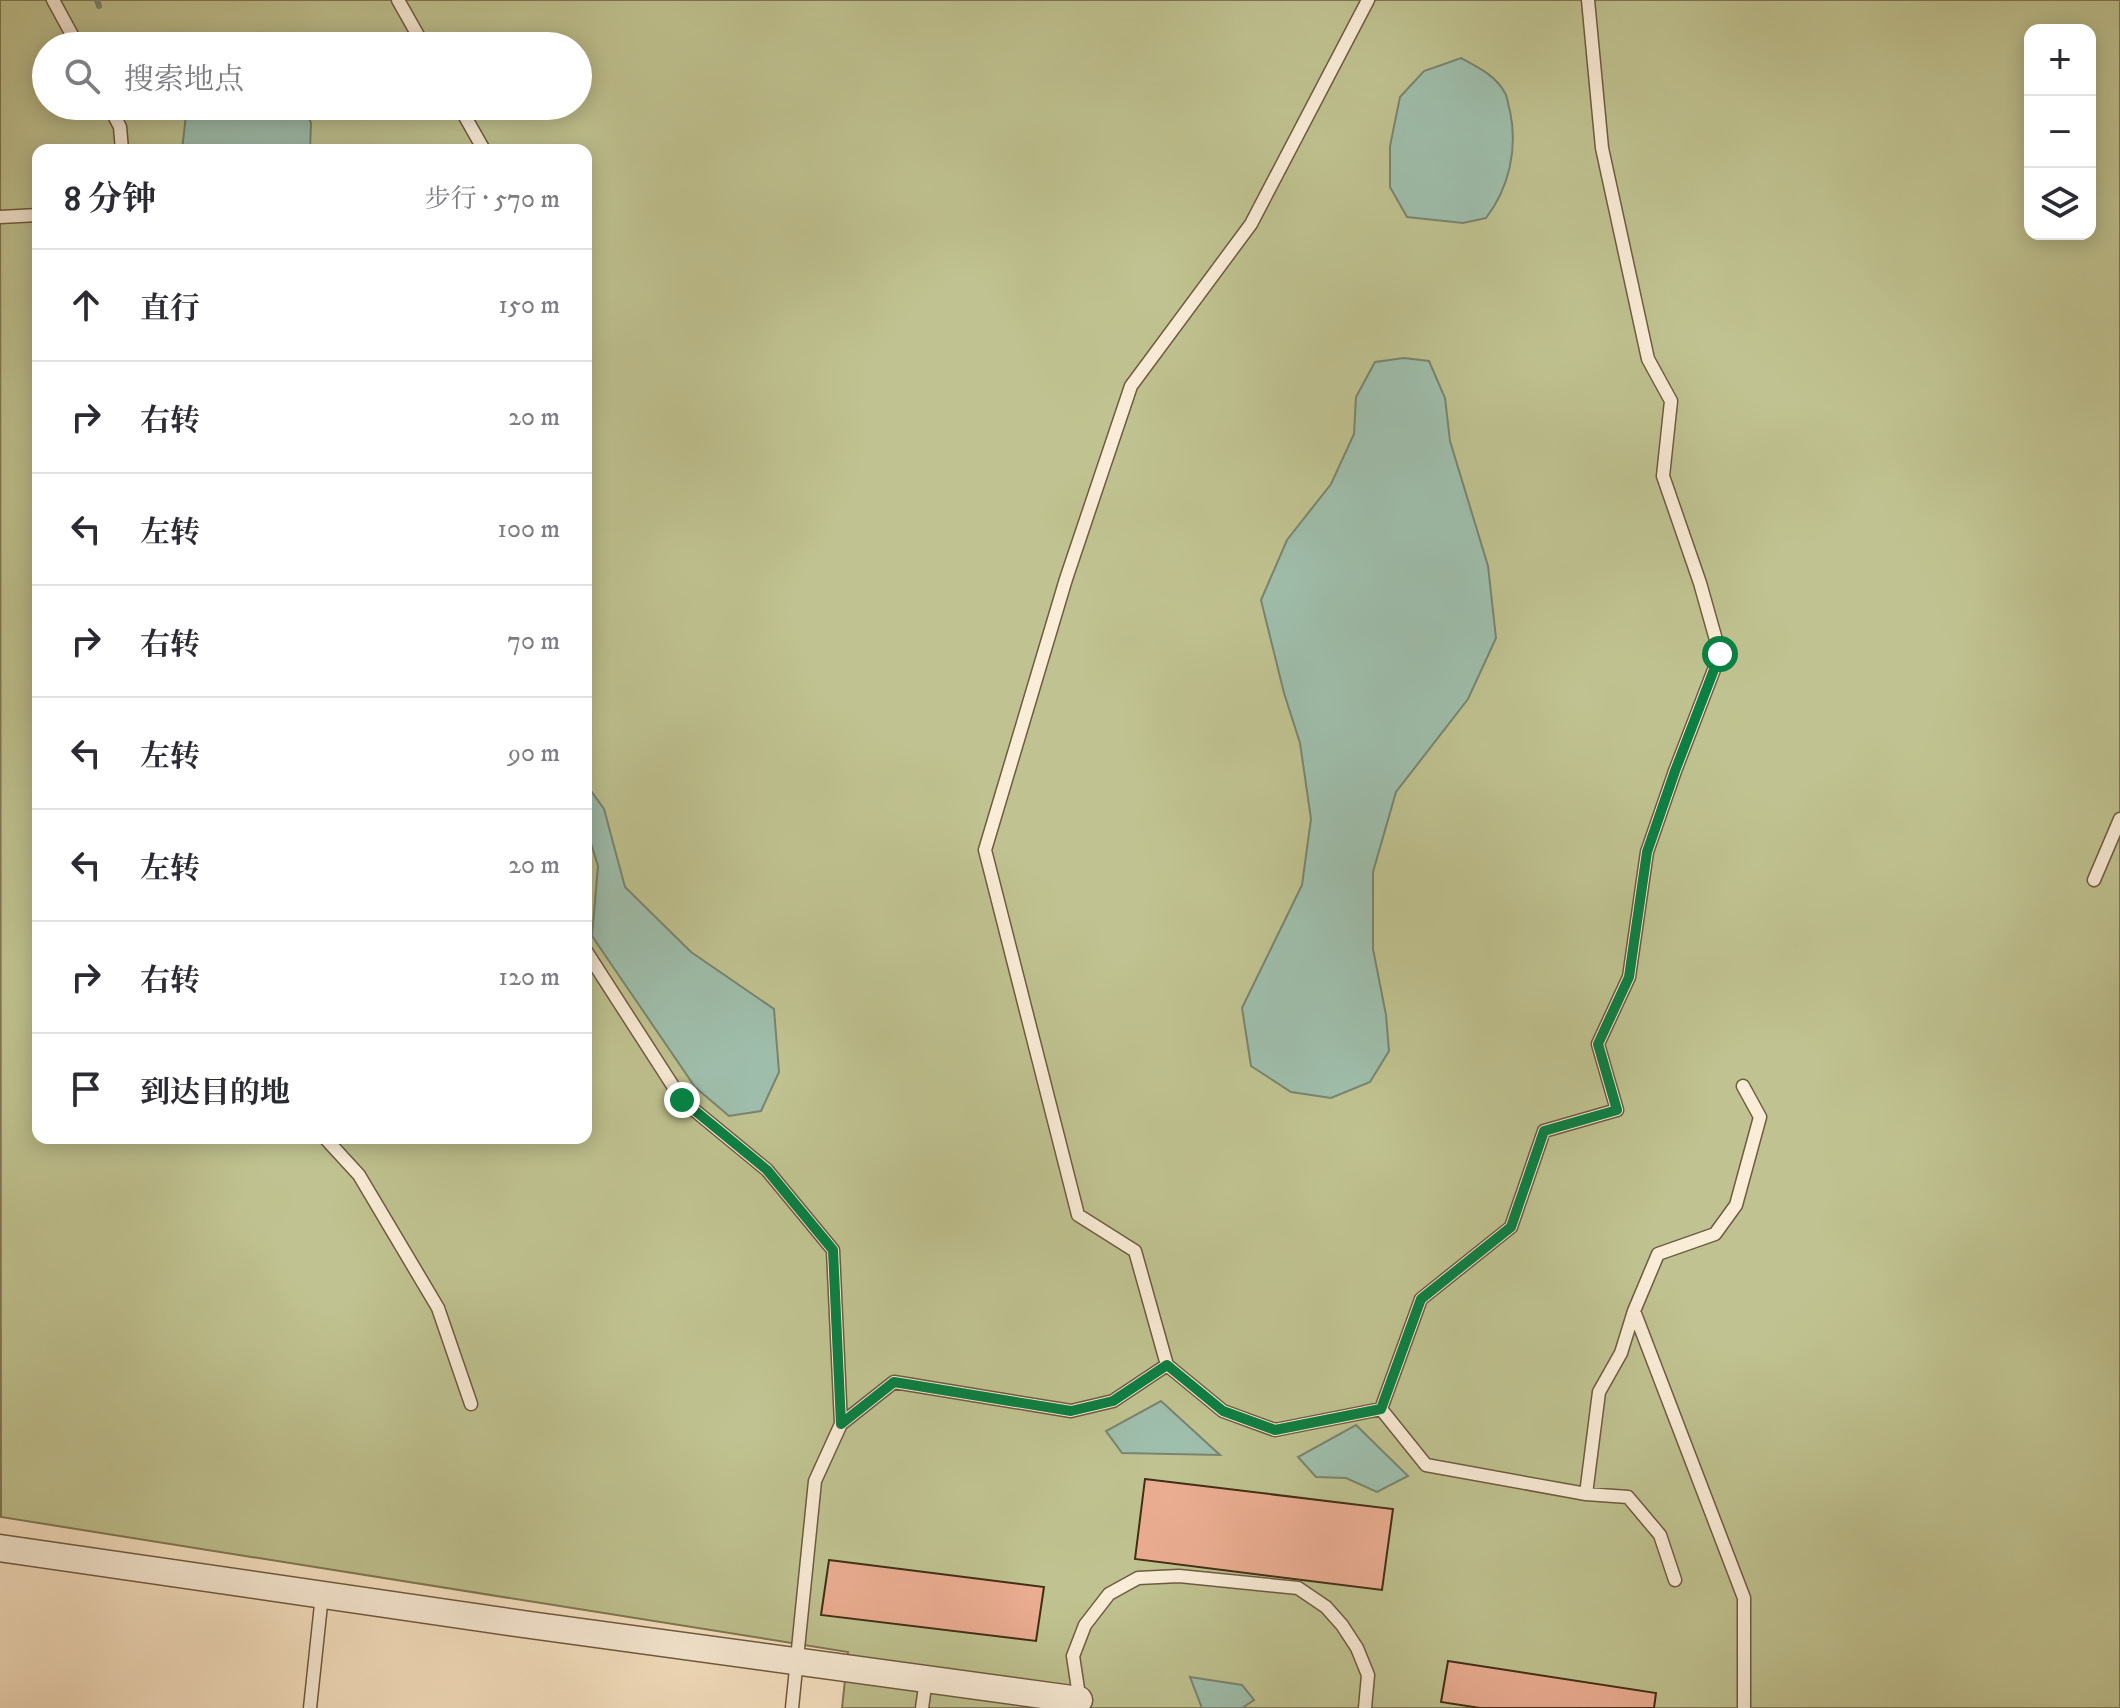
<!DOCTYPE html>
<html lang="zh">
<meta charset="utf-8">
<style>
body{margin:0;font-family:"IM FELL DW Pica","Noto Serif SC",serif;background:#f7f7f7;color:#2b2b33}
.controls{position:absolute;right:24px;top:24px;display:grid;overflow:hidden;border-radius:16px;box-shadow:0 4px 20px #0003}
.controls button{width:72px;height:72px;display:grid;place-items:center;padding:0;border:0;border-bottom:2px solid #e1e1e2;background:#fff;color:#2b2b33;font:40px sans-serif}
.stop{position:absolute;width:24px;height:24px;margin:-18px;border:6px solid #0b8043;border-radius:50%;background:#fff}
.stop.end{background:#0b8043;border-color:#fff;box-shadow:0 2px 8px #0008}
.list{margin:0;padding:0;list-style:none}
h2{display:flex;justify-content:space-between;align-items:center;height:104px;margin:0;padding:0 32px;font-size:34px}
h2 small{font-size:26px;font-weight:400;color:#7c7c81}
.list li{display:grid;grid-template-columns:52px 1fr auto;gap:24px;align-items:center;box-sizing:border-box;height:112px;padding:0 32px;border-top:2px solid #e1e1e2}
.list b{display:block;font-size:30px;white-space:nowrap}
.list em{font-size:26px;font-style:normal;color:#7c7c81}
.icon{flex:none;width:44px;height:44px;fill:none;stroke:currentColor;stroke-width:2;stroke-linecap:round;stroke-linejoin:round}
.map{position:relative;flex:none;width:2120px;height:1708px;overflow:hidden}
.search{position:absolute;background:#fff;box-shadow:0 4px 20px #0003;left:32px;top:32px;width:560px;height:88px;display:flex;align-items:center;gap:20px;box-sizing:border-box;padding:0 28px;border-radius:44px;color:#7c7c81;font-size:30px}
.panel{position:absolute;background:#fff;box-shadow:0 4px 20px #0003;left:32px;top:144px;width:560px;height:1000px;border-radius:16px}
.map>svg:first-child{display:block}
.green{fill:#c0c391;stroke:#807853;stroke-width:2;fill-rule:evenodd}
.water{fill:#9fbfad;stroke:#798570;stroke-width:2}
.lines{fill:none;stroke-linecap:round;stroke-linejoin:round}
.stream{stroke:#798570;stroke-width:6}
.building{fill:#ebad92;stroke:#412e15;stroke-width:2}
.lane-casing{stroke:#6f5b40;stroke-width:15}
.street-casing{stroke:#6f5b40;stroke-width:29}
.lane{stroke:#faedd8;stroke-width:12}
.street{stroke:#faedd8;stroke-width:26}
.route{stroke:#0b8043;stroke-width:10}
</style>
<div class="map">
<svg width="2120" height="1708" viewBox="0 0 2120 1708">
<rect width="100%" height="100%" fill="#f8e3c3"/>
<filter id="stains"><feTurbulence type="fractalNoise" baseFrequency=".0025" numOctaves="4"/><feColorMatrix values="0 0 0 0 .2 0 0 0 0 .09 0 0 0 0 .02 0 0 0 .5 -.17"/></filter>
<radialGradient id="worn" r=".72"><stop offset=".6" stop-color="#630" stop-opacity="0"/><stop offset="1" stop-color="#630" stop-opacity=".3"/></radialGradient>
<!-- green -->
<path class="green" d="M0 0H2120V1708H842L848 1652 1 1517ZM2030 30H2090V234H2030ZM46 46H578V106H46ZM38 150H586V1138H38Z"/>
<!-- water -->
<path class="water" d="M195 38 277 43 278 46H194Z
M1461 58C1478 67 1496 76 1505 93 1508 98 1508 106 1510 111 1518 149 1509 188 1486 218L1463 223 1407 217 1390 187V146L1400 97 1424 71Z
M187 106H304L311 123 310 150H182Z
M1404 358 1429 361 1445 398 1450 441 1488 566 1496 638 1468 699 1396 792 1373 872V949L1386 1015 1389 1051 1370 1082 1331 1098 1291 1092 1251 1066 1242 1008 1302 885 1311 819 1300 743 1284 693 1261 600 1287 540 1331 484 1354 434 1356 397 1375 362Z
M586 784 604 809 625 887 691 952 774 1009 779 1072 761 1111 729 1116 695 1087 592 936 598 866 586 827Z
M1161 1401 1220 1455 1122 1453 1106 1431Z
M1356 1425 1408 1476 1377 1492 1346 1478 1316 1477 1298 1457Z
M1190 1677 1242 1685 1254 1700 1242 1708H1202Z"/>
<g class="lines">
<!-- stream -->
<path class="stream" d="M97 0 99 6"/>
</g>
<!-- building -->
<path class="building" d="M1145 1479 1393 1509 1382 1590 1135 1559Z
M829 1560 1044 1587 1036 1641 821 1615Z
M1448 1661 1656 1693 1654 1708H1480L1441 1702Z"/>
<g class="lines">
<defs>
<path id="lane" d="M53 0 78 46
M398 0 424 46
M109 106 120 127 122 150
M459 106 484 150
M0 217 38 215
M2094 880 2120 819
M586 951 682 1100 767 1170 833 1250 841 1424
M325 1138 359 1175 438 1308 471 1404
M1634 1311 1744 1598V1708
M1167 1365 1135 1251 1078 1215 985 850 1066 579 1131 386 1251 224 1368 0
M1381 1409 1421 1299 1511 1227 1544 1131 1617 1110 1598 1044 1629 977 1647 852 1675 771 1720 654 1700 583 1663 476 1671 401 1648 359 1602 148 1588 0
M1586 1494 1599 1392 1621 1353 1634 1311 1658 1254 1715 1234 1736 1205 1760 1117 1743 1086
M1080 1702 1073 1656 1085 1625 1109 1594 1138 1578 1179 1576 1298 1588 1326 1607 1342 1625 1357 1648 1368 1675 1365 1708
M310 1708 322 1595
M792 1708 815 1481 841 1424 894 1382 1071 1411 1113 1401 1167 1365 1223 1411 1275 1430 1381 1409 1426 1465 1586 1494 1628 1497 1660 1535 1675 1580
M922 1708 926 1680"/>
<path id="street" d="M0 1548 530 1625 1079 1700"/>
</defs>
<!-- lane casing -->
<use href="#lane" class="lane-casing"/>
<!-- street casing -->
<use href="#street" class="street-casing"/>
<!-- lane -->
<use href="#lane" class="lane"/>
<!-- street -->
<use href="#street" class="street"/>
</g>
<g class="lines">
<!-- route -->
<path class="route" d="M682 1100 767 1170 833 1250 841 1424 894 1382 1071 1411 1113 1401 1167 1365 1223 1411 1275 1430 1381 1409 1421 1299 1511 1227 1544 1131 1617 1110 1598 1044 1629 977 1647 852 1675 771 1720 654"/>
</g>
<rect width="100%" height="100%" filter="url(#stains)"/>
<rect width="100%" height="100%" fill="url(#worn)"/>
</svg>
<div class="controls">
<button>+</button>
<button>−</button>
<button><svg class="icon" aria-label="layers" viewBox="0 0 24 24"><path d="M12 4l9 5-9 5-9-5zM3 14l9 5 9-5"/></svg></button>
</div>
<div class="stop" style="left:1720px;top:654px"></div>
<div class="stop end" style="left:682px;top:1100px"></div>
<div class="search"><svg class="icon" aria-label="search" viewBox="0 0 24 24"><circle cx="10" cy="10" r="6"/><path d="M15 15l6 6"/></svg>搜索地点</div>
<section class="panel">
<h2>8 分钟<small>步行 · 570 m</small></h2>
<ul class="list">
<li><svg class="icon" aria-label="ahead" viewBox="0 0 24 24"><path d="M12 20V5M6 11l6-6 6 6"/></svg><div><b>直行</b></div><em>150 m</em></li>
<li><svg class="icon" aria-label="right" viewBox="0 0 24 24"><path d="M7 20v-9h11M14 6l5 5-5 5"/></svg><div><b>右转</b></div><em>20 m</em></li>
<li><svg class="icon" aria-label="left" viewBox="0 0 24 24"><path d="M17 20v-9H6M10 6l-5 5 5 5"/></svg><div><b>左转</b></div><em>100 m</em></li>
<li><svg class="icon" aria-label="right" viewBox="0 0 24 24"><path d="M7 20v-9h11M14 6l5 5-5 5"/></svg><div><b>右转</b></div><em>70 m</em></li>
<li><svg class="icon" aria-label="left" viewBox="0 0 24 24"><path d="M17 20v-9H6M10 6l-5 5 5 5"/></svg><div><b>左转</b></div><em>90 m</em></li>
<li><svg class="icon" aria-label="left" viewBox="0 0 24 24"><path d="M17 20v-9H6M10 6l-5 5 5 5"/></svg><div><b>左转</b></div><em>20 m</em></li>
<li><svg class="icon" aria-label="right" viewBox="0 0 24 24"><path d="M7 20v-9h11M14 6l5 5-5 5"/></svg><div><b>右转</b></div><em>120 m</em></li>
<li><svg class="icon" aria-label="arrive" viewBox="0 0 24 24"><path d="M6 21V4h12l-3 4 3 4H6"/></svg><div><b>到达目的地</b></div></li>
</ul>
</section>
</div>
